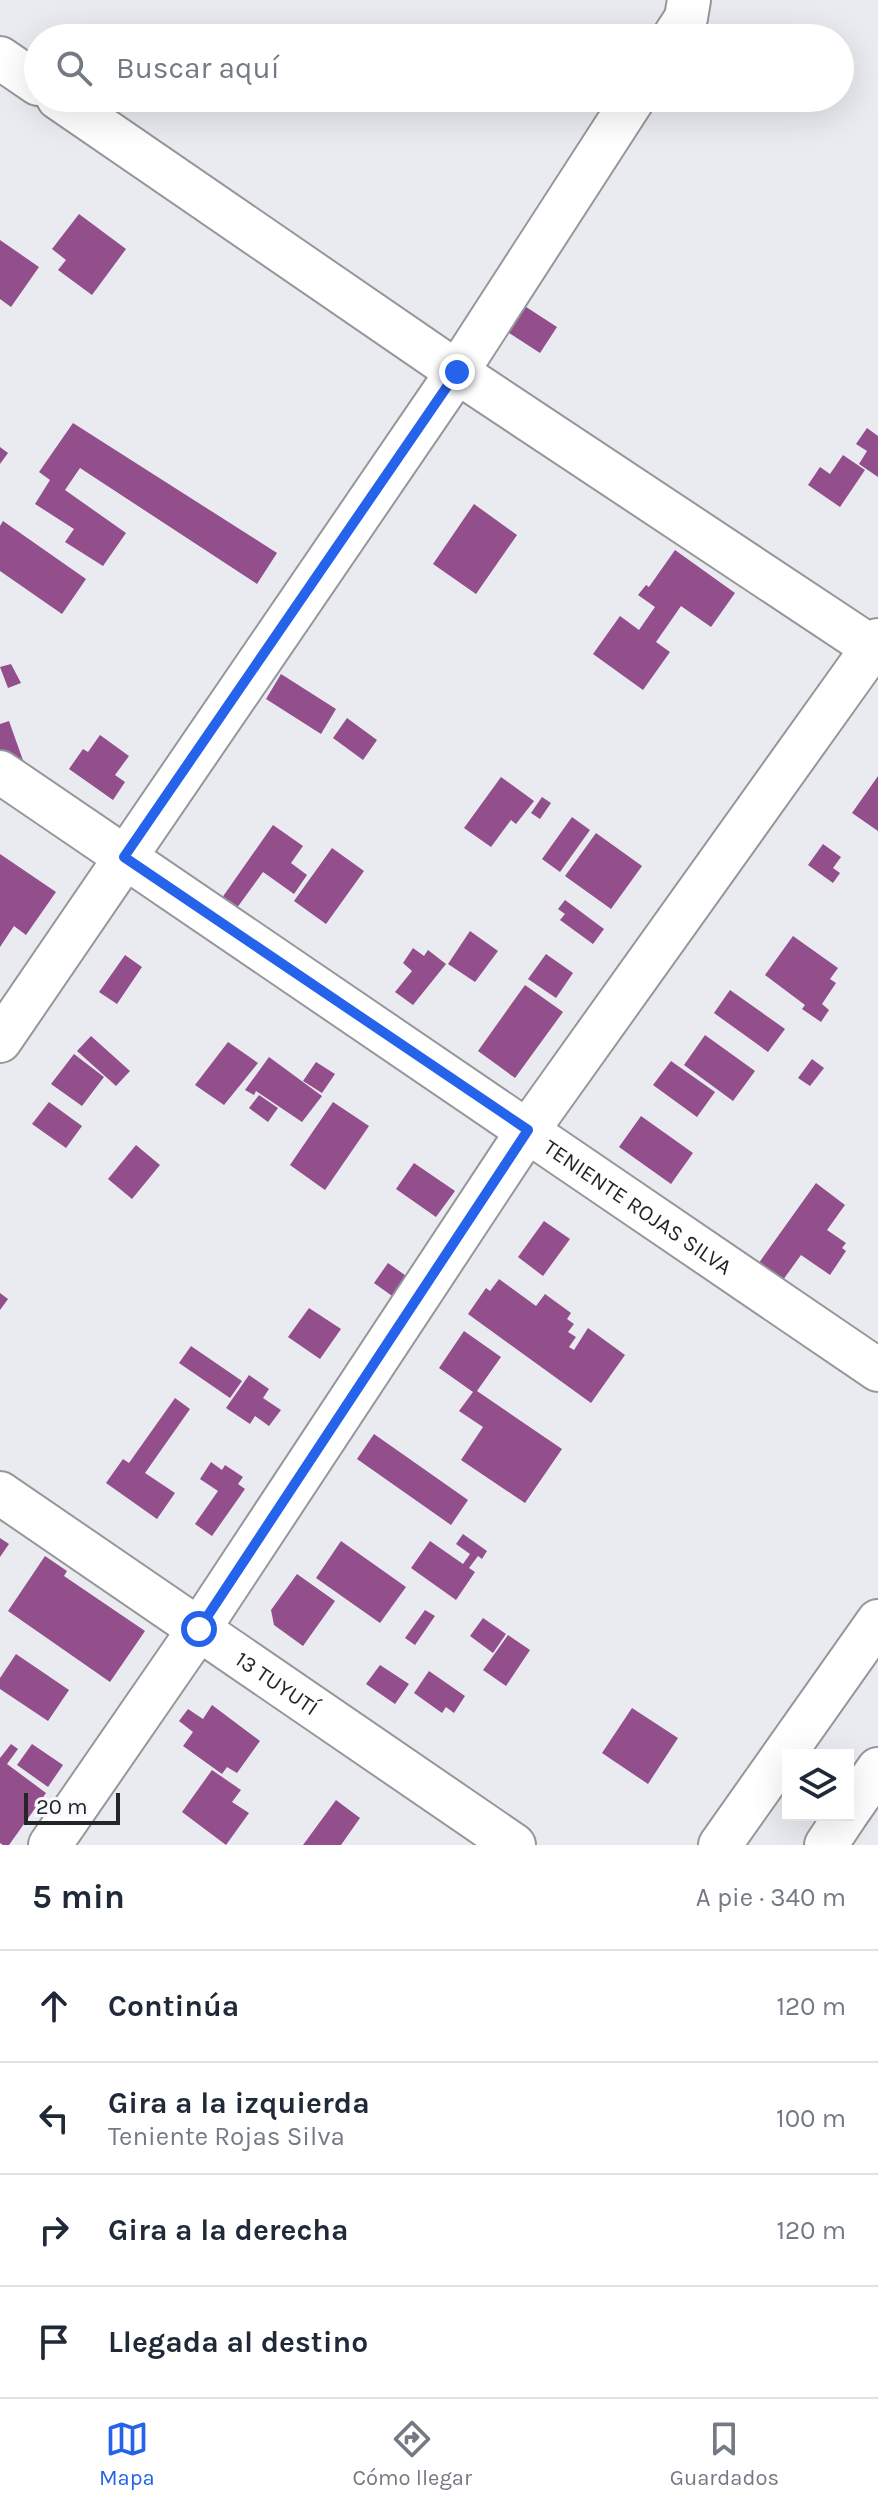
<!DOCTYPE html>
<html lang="es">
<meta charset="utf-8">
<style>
body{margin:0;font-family:Karla,sans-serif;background:#f2f2f3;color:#1f2937}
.controls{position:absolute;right:24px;bottom:24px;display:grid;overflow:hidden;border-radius:0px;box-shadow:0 8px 32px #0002}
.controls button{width:72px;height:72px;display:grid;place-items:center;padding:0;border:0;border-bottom:2px solid #e0e1e3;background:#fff;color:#1f2937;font:40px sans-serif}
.scale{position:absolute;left:24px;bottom:20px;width:96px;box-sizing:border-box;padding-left:8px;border:4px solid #242526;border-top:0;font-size:22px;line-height:28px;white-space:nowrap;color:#242526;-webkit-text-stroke:6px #f7f9fd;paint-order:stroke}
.stop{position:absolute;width:24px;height:24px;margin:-18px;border:6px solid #2563eb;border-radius:50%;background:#fff}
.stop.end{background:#2563eb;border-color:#fff;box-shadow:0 2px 8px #0008}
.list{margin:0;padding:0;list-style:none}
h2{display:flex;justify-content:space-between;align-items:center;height:104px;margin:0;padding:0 32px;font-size:34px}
h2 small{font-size:26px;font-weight:400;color:#747a83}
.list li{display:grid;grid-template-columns:52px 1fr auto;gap:24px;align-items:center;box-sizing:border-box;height:112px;padding:0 32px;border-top:2px solid #e0e1e3}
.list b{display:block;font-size:30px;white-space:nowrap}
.list p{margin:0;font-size:26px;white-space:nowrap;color:#747a83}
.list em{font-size:26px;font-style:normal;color:#747a83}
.icon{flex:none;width:44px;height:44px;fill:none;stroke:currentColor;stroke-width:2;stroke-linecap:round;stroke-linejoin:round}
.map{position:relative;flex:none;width:878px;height:1845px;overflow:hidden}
.search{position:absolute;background:#fff;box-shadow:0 8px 32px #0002;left:24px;right:24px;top:24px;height:88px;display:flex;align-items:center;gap:20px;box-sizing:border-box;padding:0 28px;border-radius:44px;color:#747a83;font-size:30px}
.sheet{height:552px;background:#fff}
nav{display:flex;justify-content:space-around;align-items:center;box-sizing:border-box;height:112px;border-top:2px solid #e0e1e3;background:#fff;font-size:22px;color:#747a83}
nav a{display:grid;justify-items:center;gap:4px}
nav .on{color:#2563eb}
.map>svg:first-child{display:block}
.building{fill:#924f8c}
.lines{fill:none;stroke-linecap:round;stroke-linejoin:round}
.minor-casing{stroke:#95979b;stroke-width:46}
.minor{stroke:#fff;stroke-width:42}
.route{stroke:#2563eb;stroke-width:10}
.labels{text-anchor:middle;stroke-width:8;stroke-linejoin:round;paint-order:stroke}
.street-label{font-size:22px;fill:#242526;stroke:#f7f9fd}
</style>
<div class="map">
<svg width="878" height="1845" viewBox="0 0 878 1845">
<rect width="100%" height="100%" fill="#e9ebf0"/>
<!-- building -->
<path class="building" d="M79 214 126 249 92 295 58 270 66 260 52 249Z
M0 240 39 267 11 307 0 299Z
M520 303 557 327 540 353 503 329Z
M73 423 277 553 257 584 80 468 65 490 126 533 103 566 65 542 74 529 35 504 50 480 39 472Z
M867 428 878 436V477L859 464 867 451 856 444Z
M0 447 8 453 0 464Z
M843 455 865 470 840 507 808 485 820 467 830 474Z
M474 504 517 535 476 594 433 564Z
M3 521 86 579 62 614 0 571V526Z
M675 550 735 593 711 627 681 606 656 642 670 652 643 690 593 654 620 616 639 630 655 607 638 595 646 585 649 587Z
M11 664 21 683 8 688 0 667Z
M281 674 336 709 321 734 266 699Z
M347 718 377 740 363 760 333 738Z
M9 721 25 766H0V724Z
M100 735 129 756 115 775 125 782 113 800 69 769 83 749 88 752Z
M878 776V831L852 813Z
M501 777 534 801 516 824 511 820 491 847 464 828Z
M542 797 551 803 540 819 531 813Z
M572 817 590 830 560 872 542 859Z
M273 825 303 846 291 863 307 875 294 894 263 872 231 916 217 905Z
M596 833 642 866 611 909 565 876Z
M823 844 841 857 833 868 840 873 833 883 808 865Z
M332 848 364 871 326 924 294 901Z
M0 854 56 892 26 935 14 926 0 947Z
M565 900 604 929 593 944 560 920 565 914 558 909Z
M470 931 498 951 475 982 448 964Z
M793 936 838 968 830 979 836 983 822 1004 829 1010 821 1022 802 1009 805 1005 765 975Z
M413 948 424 956 428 950 446 964 413 1005 395 992 412 971 403 963Z
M546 954 573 973 556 998 528 979Z
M125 955 142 967 117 1004 99 992Z
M525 985 563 1012 515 1078 478 1051Z
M730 990 785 1029 768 1052 714 1013Z
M705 1035 755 1071 733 1101 684 1065Z
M91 1036 130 1071 116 1086 77 1051Z
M228 1042 258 1063 224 1105 195 1085Z
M74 1054 104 1077 82 1106 51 1084Z
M269 1057 322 1096 302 1122 256 1091 254 1095 245 1090Z
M812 1059 824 1068 810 1086 798 1078Z
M671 1061 715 1092 697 1117 653 1085Z
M316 1062 335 1074 322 1093 303 1081Z
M259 1095 278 1108 268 1122 249 1108Z
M49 1102 82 1126 66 1148 32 1124Z
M333 1102 369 1126 325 1190 290 1165Z
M641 1116 693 1153 671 1184 619 1147Z
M136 1145 160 1165 132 1199 108 1179Z
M414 1163 455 1191 436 1217 396 1189Z
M816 1183 845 1205 827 1230 846 1243 842 1248 846 1251 830 1275 801 1255 775 1291 751 1274Z
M544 1221 570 1239 543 1276 518 1257Z
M388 1263 409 1278 395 1298 374 1283Z
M499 1279 536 1306 545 1294 571 1313 567 1319 574 1324 568 1332 576 1337 569 1347 574 1350 588 1328 625 1355 591 1403 468 1314 486 1288 490 1291Z
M0 1293 8 1299 0 1310Z
M309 1308 341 1329 320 1359 288 1337Z
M464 1331 501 1357 477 1391 562 1449 525 1503 461 1460 483 1427 459 1411 473 1392 439 1368Z
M191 1346 242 1381 230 1398 179 1363Z
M249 1375 269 1389 263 1398 281 1410 269 1426 255 1416 250 1424 226 1408Z
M175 1398 190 1409 145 1473 175 1493 157 1519 106 1483 123 1459 129 1463Z
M374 1434 468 1500 451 1525 357 1459Z
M211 1462 222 1470 225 1465 243 1477 238 1484 245 1489 212 1536 195 1524 218 1491 200 1479Z
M463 1534 487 1551 482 1559 478 1556 469 1568 475 1572 456 1600 411 1568 430 1541 463 1564 470 1554 456 1544Z
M0 1538 9 1544 0 1557Z
M341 1541 406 1587 380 1623 316 1578Z
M45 1556 67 1571 64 1576 145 1631 110 1682 8 1611Z
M297 1574 335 1601 303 1646 274 1625 271 1610Z
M425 1610 435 1616 415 1645 405 1638Z
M483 1618 506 1634 493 1653 470 1636Z
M508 1635 530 1650 506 1686 483 1670Z
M16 1654 69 1690 48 1721 0 1689V1678Z
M380 1665 409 1684 395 1704 366 1684Z
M429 1671 465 1696 454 1713 446 1707 442 1713 414 1693Z
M212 1705 260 1741 237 1773 227 1767 222 1774 183 1746 193 1732 179 1721 188 1709 203 1719Z
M632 1708 678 1738 648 1784 602 1753Z
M11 1744 18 1749 7 1764 46 1793 9 1845H3L0 1843V1758Z
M32 1744 63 1765 48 1787 17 1765Z
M212 1770 241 1790 232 1802 249 1813 226 1845 182 1812Z
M336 1800 360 1818 341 1845H303Z"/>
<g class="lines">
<defs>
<g id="minor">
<path d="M673 38 686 18 689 0"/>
<path d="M0 58 38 84"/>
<path d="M58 98 457 372 873 648"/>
<path id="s1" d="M0 772 878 1370"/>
<path d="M0 1041 457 372 634 98"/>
<path id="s2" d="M0 1493 514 1845"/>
<path d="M848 1812 878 1769"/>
<path d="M50 1845 199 1629 528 1130 878 640"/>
<path d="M720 1845 878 1621"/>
<path d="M826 1845 846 1815"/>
</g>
</defs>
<!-- minor casing -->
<use href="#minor" class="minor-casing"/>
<!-- minor -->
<use href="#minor" class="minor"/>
</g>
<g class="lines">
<!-- route -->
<path class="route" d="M199 1629 528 1130 124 857 457 372"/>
</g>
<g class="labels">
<!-- street labels -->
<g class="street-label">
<text dy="8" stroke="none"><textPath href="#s1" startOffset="772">TENIENTE ROJAS SILVA</textPath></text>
<text dy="8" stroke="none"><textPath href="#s2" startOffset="336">13 TUYUTÍ</textPath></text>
</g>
</g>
</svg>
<div class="controls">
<button><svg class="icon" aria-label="layers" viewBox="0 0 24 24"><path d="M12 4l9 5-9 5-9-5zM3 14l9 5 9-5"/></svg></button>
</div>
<div class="scale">20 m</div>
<div class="stop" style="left:199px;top:1629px"></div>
<div class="stop end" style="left:457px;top:372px"></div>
<div class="search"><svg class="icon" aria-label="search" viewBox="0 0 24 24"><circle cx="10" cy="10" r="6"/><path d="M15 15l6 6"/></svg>Buscar aquí</div>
</div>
<section class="sheet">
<h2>5 min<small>A pie · 340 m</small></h2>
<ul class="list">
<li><svg class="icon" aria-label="ahead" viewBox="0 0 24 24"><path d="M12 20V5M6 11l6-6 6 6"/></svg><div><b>Continúa</b></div><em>120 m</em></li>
<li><svg class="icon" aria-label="left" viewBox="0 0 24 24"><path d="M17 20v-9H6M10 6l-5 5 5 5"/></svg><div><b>Gira a la izquierda</b><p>Teniente Rojas Silva</p></div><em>100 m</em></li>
<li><svg class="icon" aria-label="right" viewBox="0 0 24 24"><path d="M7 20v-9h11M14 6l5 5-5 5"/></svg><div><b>Gira a la derecha</b></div><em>120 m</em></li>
<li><svg class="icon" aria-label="arrive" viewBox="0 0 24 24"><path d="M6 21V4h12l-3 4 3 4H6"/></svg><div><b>Llegada al destino</b></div></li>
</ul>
</section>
<nav>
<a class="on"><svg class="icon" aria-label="map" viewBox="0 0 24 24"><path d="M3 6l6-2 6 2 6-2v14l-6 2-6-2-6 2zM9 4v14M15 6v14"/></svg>Mapa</a>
<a><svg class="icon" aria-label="directions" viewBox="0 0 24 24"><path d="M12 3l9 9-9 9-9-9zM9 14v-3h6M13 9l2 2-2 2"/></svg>Cómo llegar</a>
<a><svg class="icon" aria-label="saved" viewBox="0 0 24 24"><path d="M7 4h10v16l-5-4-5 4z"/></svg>Guardados</a>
</nav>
